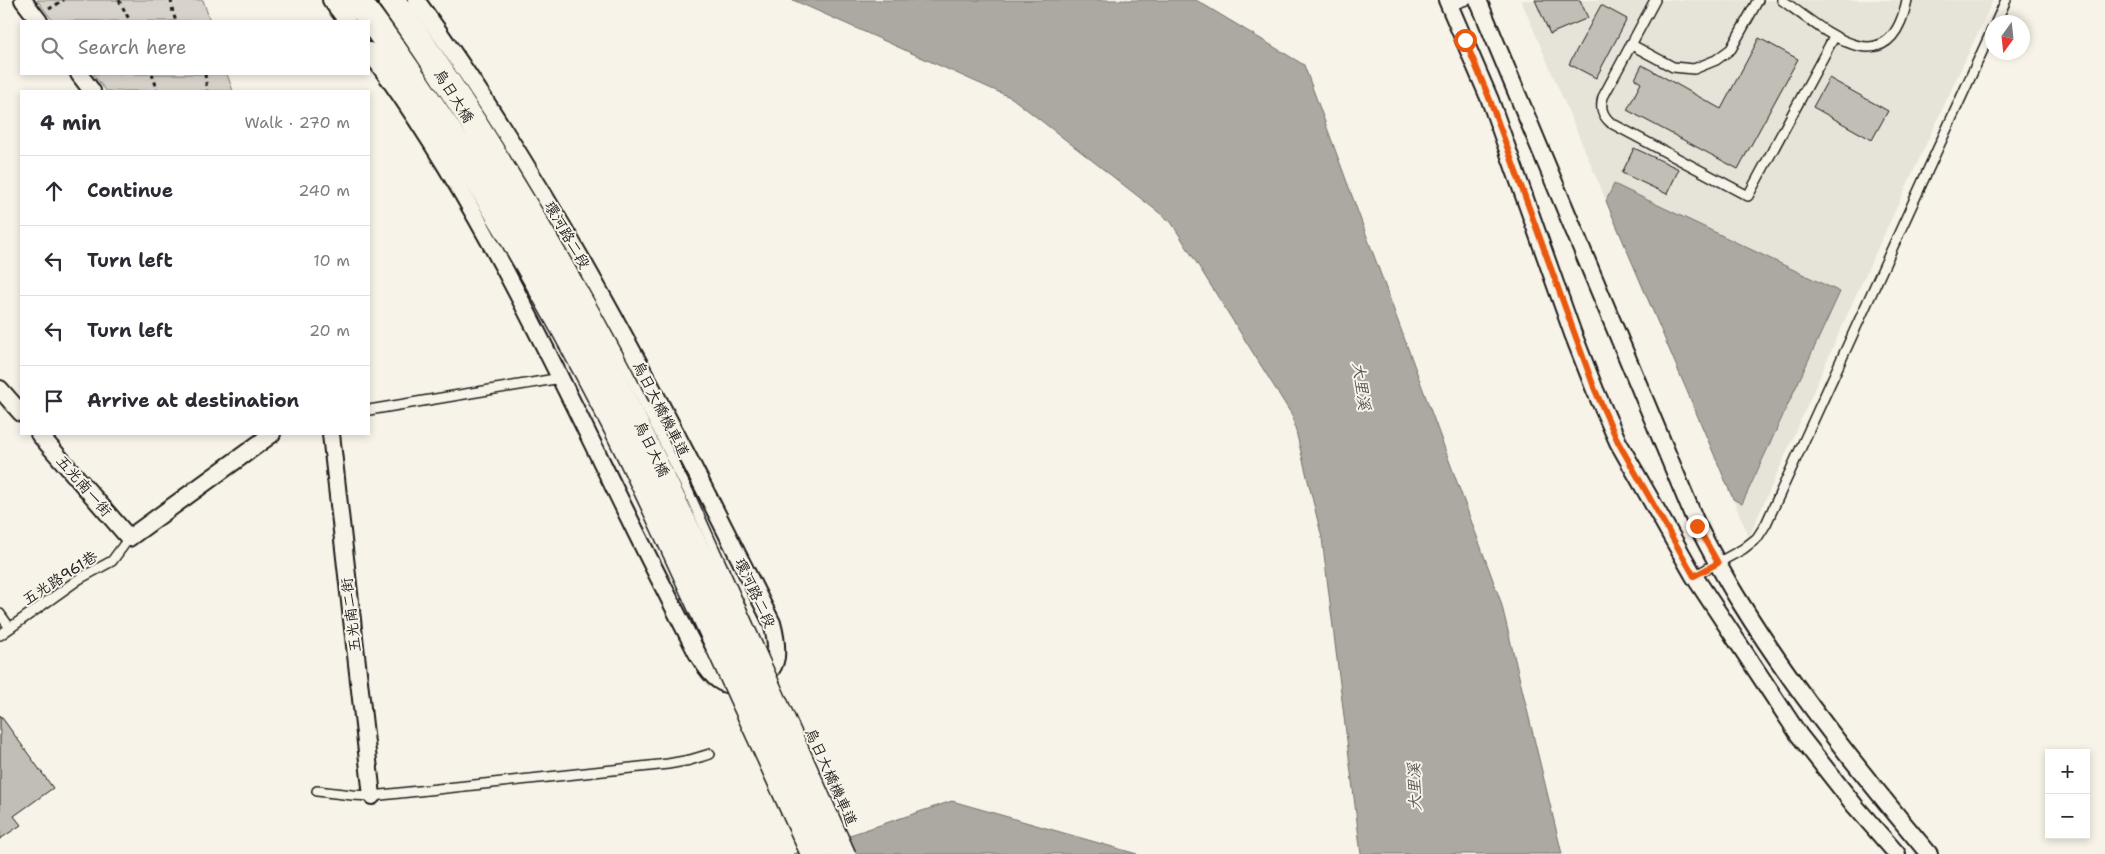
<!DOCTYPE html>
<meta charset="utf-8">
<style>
body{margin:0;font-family:"Shantell Sans","LXGW WenKai TC",sans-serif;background:#f2f2f3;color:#2b2b33}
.controls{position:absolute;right:15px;bottom:15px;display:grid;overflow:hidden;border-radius:0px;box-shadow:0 2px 8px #0003}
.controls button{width:45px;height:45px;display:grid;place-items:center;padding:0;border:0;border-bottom:1px solid #e1e1e2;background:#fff;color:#2b2b33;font:25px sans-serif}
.compass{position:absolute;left:1985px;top:15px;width:45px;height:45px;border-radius:50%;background:#fff;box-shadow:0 2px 8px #0003;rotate:195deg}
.stop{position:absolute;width:15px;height:15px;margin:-11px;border:4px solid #ea580c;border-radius:50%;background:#fff}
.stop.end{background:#ea580c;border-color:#fff;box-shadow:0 1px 5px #0008}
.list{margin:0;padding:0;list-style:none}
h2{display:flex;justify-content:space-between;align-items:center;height:65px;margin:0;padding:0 20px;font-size:21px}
h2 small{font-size:16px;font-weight:400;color:#7c7c81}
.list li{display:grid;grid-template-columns:32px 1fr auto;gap:15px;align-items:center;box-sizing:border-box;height:70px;padding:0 20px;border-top:1px solid #e1e1e2}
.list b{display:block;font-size:19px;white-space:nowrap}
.list em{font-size:16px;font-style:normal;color:#7c7c81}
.icon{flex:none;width:28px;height:28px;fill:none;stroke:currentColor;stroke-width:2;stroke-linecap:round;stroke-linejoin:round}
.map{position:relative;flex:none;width:2105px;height:854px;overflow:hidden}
.search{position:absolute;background:#fff;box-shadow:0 2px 8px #0003;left:20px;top:20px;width:350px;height:55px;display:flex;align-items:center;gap:12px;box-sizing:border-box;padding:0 18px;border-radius:0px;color:#7c7c81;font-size:19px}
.panel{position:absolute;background:#fff;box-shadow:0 2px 8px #0003;left:20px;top:90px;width:350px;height:345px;border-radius:0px}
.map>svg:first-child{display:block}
.built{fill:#e6e3d9}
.green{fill:#d7d3cb;stroke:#7a7874}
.water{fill:#aca9a2;stroke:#72716c}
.building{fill:#c0beb5;stroke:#1c1c1c}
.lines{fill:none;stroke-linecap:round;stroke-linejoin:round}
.service-casing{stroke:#1c1c1c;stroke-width:12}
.minor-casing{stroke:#1c1c1c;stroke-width:20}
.tertiary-casing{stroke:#1c1c1c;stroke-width:24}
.path{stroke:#1c1c1c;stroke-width:3;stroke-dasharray:4 4;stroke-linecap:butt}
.service{stroke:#f7f3e8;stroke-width:9}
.minor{stroke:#f7f3e8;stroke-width:16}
.tertiary{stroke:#f7f3e8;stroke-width:20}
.service-bridge-casing{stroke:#1c1c1c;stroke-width:12;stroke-linecap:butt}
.tertiary-bridge-casing{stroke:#1c1c1c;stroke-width:24;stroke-linecap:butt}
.service-bridge{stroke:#f7f3e8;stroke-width:9}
.tertiary-bridge{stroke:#f7f3e8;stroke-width:20}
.route{stroke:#ea580c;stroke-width:6}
.labels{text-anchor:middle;stroke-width:4;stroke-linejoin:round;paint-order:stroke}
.street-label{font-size:15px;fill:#1c1c1c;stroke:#f7f3e8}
.water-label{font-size:16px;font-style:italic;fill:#565452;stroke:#f7f3e8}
</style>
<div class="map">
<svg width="2105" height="854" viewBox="0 0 2105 854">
<rect width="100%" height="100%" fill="#f7f3e8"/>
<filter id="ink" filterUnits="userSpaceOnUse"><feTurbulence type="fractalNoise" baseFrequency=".02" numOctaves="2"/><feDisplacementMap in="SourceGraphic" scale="10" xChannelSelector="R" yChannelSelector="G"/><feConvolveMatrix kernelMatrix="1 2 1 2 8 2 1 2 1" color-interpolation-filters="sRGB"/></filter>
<g filter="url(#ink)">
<!-- built -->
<path class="built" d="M1521 0H1993L1855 297 1749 537Z"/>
<!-- green -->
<path class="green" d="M37 0H203L210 21H53Z
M93 74H227L233 91H106Z"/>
<!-- water -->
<path class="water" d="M793 0H1196L1304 65 1501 602 1562 854H1361L1322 538 1292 415 1171 222 1012 98Z
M1614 184 1840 292 1742 504 1733 499 1606 201Z
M952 801 1137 854H793Z"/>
<!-- building -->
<path class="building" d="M1535 0H1580L1588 18 1550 34Z
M1601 5 1627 19 1596 78 1569 64Z
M1759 38 1798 59 1738 169 1627 110 1641 83 1635 79 1642 65 1721 109Z
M1829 78 1888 111 1872 140 1813 107Z
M1634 148 1679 169 1667 194 1622 173Z
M0 715 53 788 14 816 21 825 0 839Z"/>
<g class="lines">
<defs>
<path id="service" d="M345 0 362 21
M402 0C510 156 606 322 689 493 707 532 724 571 742 610
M1655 0 1603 97C1600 108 1602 115 1611 123L1748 196 1834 37
M1782 0C1825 31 1889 88 1907 0
M1449 6 1466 0
M1996 22 2006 0
M369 31C458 155 536 289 606 425 640 492 671 561 702 629
M1630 44 1673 67 1694 69 1716 60 1731 49 1758 0
M369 410 561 378
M1694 576 1743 549 1757 538 1766 524 1992 30
M0 614 10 628
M0 635 79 579 112 561 129 538
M317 791 352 795 372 796 668 764 690 760 710 754"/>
<path id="minor" d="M23 0 39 21
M331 0 347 21
M1447 0 1490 100 1573 334 1595 390 1618 442 1694 576 1799 735 1855 806 1897 854
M1478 0 1697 525C1711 551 1724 577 1740 602 1795 691 1862 774 1929 854
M369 51C476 195 550 358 629 518 651 563 674 608 697 653 703 662 708 673 718 680 737 694 772 683 776 657 777 646 775 634 772 623 665 410 557 194 416 0
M79 74 92 91
M0 389 21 413
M39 434 129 538 272 434
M331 434 372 796"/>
<path id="tertiary" d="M360 0C392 40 420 84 449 127 553 284 636 453 714 624
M388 0C525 192 632 402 730 616"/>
</defs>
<!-- service casing -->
<use href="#service" class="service-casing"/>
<!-- minor casing -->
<use href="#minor" class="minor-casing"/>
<!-- tertiary casing -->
<use href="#tertiary" class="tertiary-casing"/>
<!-- path -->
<path class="path" d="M119 0 130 21
M171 0 173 13 176 21
M49 9 64 0
M152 74 158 91
M205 74 207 91"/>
<!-- service -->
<use href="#service" class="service"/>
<!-- minor -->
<use href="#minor" class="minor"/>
<!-- tertiary -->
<use href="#tertiary" class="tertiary"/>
<defs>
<path id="service-bridge" d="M742 610 851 854
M702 629 805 854"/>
<path id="tertiary-bridge" d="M730 616 838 854
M714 624 818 854"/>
</defs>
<!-- service-bridge casing -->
<use href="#service-bridge" class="service-bridge-casing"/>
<!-- tertiary-bridge casing -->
<use href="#tertiary-bridge" class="tertiary-bridge-casing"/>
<!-- service-bridge -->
<use href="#service-bridge" class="service-bridge"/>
<!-- tertiary-bridge -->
<use href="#tertiary-bridge" class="tertiary-bridge"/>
</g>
</g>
<g class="lines" filter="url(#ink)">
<!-- route -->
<path class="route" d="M1465 40 1490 100 1595 390 1618 442 1694 576 1718 563 1697 526"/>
</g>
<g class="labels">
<!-- street labels -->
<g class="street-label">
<text transform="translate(454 96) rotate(58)" y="5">烏日大橋</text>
<text transform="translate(567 235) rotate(60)" y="5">環河路二段</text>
<text transform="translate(661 409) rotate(63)" y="5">烏日大橋機車道</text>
<text transform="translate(652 449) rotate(64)" y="5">烏日大橋</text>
<text transform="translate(84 486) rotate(49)" y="5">五光南一街</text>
<text transform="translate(60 578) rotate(-33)" y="5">五光路961巷</text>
<text transform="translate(755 593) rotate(65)" y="5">環河路二段</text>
<text transform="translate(351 615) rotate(-97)" y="5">五光南二街</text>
<text transform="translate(831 777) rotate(66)" y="5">烏日大橋機車道</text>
</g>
<!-- water labels -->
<g class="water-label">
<text transform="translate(1362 386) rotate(82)" y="6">大里溪</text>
<text transform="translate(1414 787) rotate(-92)" y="6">大里溪</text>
</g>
</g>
</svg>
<div class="controls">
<button>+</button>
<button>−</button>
</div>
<svg class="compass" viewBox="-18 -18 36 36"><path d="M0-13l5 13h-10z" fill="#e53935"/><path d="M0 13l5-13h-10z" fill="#7c7c81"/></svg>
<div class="stop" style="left:1465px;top:40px"></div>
<div class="stop end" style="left:1697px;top:526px"></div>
<div class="search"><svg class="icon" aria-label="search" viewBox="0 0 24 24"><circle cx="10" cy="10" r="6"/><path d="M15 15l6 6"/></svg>Search here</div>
<section class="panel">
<h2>4 min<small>Walk · 270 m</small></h2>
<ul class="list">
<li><svg class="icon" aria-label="ahead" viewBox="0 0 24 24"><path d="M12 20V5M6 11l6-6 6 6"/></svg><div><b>Continue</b></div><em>240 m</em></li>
<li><svg class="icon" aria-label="left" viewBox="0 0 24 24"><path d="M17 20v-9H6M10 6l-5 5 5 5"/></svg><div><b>Turn left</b></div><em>10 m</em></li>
<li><svg class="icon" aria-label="left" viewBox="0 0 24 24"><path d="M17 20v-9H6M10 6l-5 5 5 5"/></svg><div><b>Turn left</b></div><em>20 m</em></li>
<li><svg class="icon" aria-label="arrive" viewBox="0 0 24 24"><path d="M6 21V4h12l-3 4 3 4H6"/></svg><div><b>Arrive at destination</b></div></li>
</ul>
</section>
</div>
